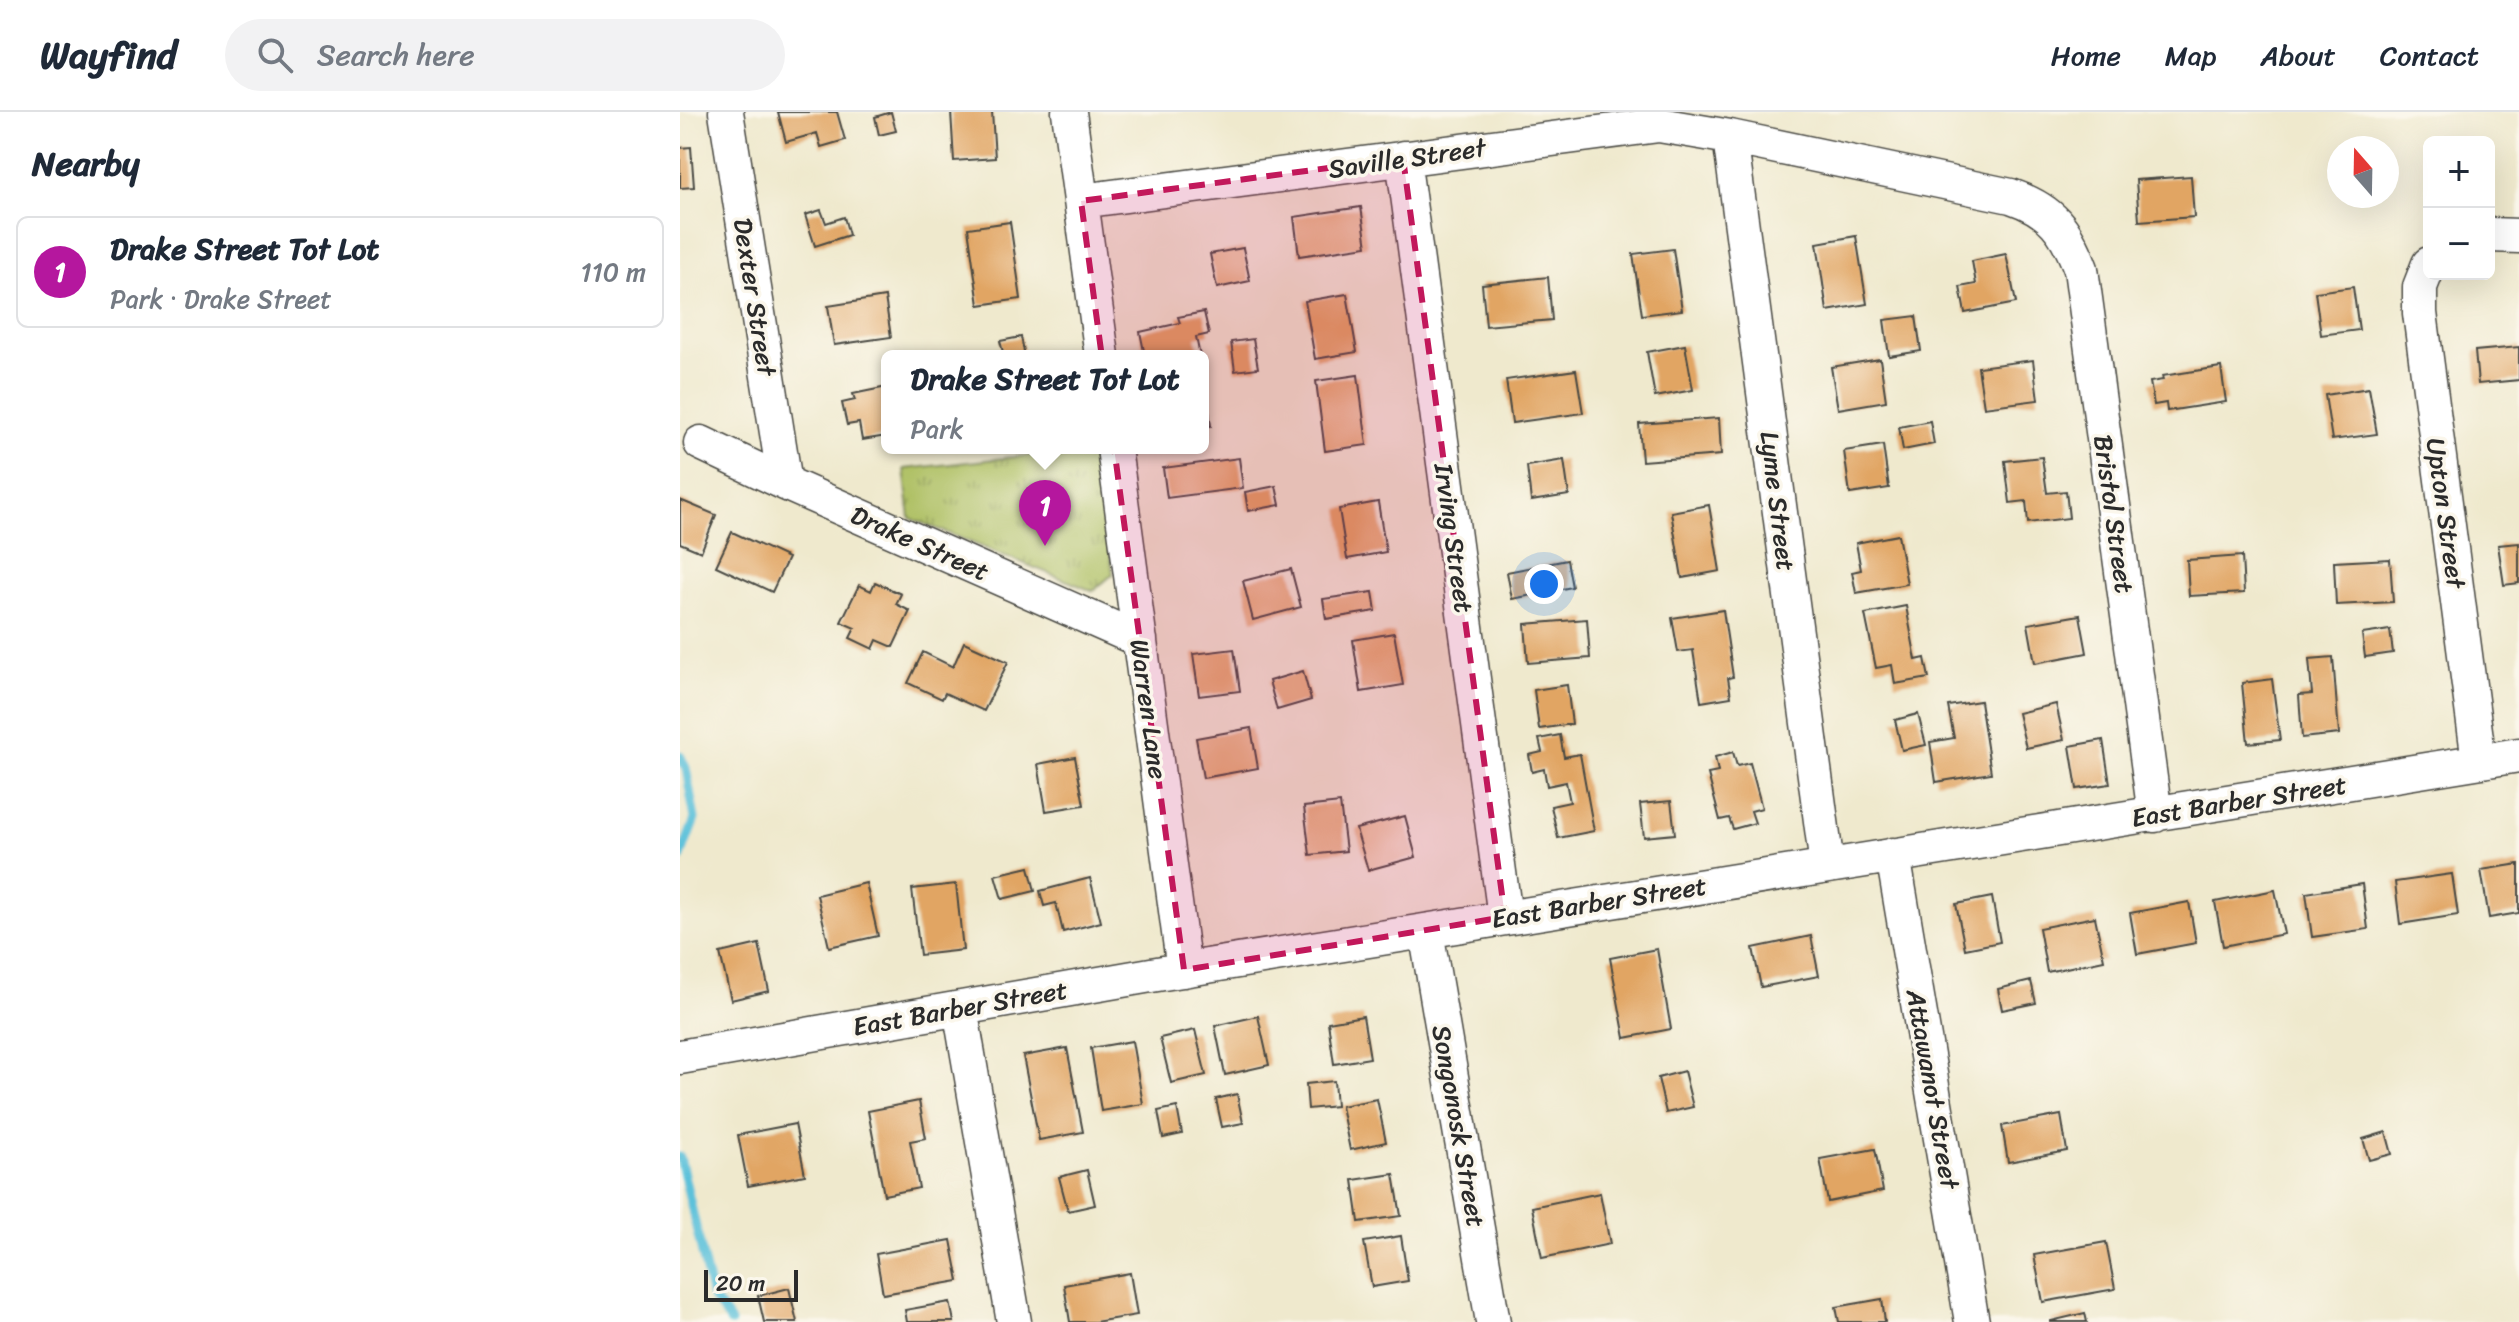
<!DOCTYPE html>
<meta charset="utf-8">
<style>
body{margin:0;font-family:Sriracha,sans-serif;background:#f2f2f3;color:#1f2937}
.controls{position:absolute;right:24px;top:24px;display:grid;overflow:hidden;border-radius:12px;box-shadow:0 8px 32px #0002}
.controls button{width:72px;height:72px;display:grid;place-items:center;padding:0;border:0;border-bottom:2px solid #e0e1e3;background:#fff;color:#1f2937;font:40px sans-serif}
.compass{position:absolute;left:1647px;top:24px;width:72px;height:72px;border-radius:50%;background:#fff;box-shadow:0 8px 32px #0002;rotate:340deg}
.scale{position:absolute;left:24px;bottom:20px;width:94px;box-sizing:border-box;padding-left:8px;border:4px solid #2b2b2b;border-top:0;font-size:22px;line-height:28px;white-space:nowrap;color:#2b2b2b;-webkit-text-stroke:6px #fbf7ec;paint-order:stroke}
.you{position:absolute;left:864px;top:472px;width:28px;height:28px;margin:-20px;border:6px solid #fff;border-radius:50%;background:#1a73e8;box-shadow:0 0 0 12px #1a73e833}
.badge{display:grid;place-items:center;width:52px;height:52px;border-radius:50%;background:#b5179e;color:#fff;font-size:26px;font-weight:700}
.pin{position:absolute;translate:-50% -66px;filter:drop-shadow(0 2px 4px #0008)}
.pin::after{content:'';position:absolute;top:42px;width:28px;height:24px;background:inherit;clip-path:polygon(0 0,100% 0,50% 100%)}
.popup{position:absolute;left:201px;top:238px;width:328px;height:104px;box-sizing:border-box;display:grid;place-content:center;border-radius:12px;background:#fff;filter:drop-shadow(0 2px 6px #0005);font-size:26px;white-space:nowrap;color:#747a83}
.popup b{font-size:30px;color:#1f2937}
.popup::after{content:'';position:absolute;left:50%;top:100%;margin-left:-16px;border:16px solid transparent;border-top-color:#fff}
.list{margin:0;padding:0;list-style:none}
h2{display:flex;justify-content:space-between;align-items:center;height:104px;margin:0;padding:0 32px;font-size:34px}
h2 small{font-size:26px;font-weight:400;color:#747a83}
.list li{display:grid;grid-template-columns:52px 1fr auto;gap:24px;align-items:center;box-sizing:border-box;height:112px;margin:0 16px 16px;padding:0 16px;border:2px solid #e0e1e3;border-radius:12px}
.list b{display:block;font-size:30px;white-space:nowrap}
.list p{margin:0;font-size:26px;white-space:nowrap;color:#747a83}
.list em{font-size:26px;font-style:normal;color:#747a83}
.icon{flex:none;width:44px;height:44px;fill:none;stroke:currentColor;stroke-width:2;stroke-linecap:round;stroke-linejoin:round}
.map{position:relative;flex:none;width:1839px;height:1210px;overflow:hidden}
header{display:flex;align-items:center;gap:48px;box-sizing:border-box;height:112px;padding:0 40px;background:#fff;border-bottom:2px solid #e0e1e3}
header strong{font-size:38px}
nav{display:flex;gap:44px;margin-inline-start:auto;font-size:28px}
.search{width:560px;height:72px;background:#f2f2f3;display:flex;align-items:center;gap:20px;box-sizing:border-box;padding:0 28px;border-radius:44px;color:#747a83;font-size:30px}
main{display:flex}
aside{flex:1;background:#fff}
.map>svg:first-child{display:block}
.park{fill:url(#park-tufts);stroke:#6c7648;stroke-width:2}
.lines{fill:none;stroke-linecap:round;stroke-linejoin:round}
.stream{stroke:#5cc1da;stroke-width:9}
.building{fill:#e1a563}
.minor-casing{stroke:#484843;stroke-width:37}
.minor{stroke:#fff;stroke-width:34}
.marked{fill:#c2185b;fill-opacity:0.2;stroke:#c2185b;stroke-width:6;stroke-dasharray:16 10;stroke-linejoin:round}
.labels{text-anchor:middle;stroke-width:7;stroke-linejoin:round;paint-order:stroke}
.street-label{font-size:26px;fill:#2b2b2b;stroke:#fbf7ec}
</style>
<header>
<strong>Wayfind</strong>
<div class="search"><svg class="icon" aria-label="search" viewBox="0 0 24 24"><circle cx="10" cy="10" r="6"/><path d="M15 15l6 6"/></svg>Search here</div>
<nav><a>Home</a><a>Map</a><a>About</a><a>Contact</a></nav>
</header>
<main>
<aside>
<h2>Nearby<small></small></h2>
<ul class="list">
<li><span class="badge">1</span><div><b>Drake Street Tot Lot</b><p>Park · Drake Street</p></div><em>110 m</em></li>
</ul>
</aside>
<div class="map">
<svg width="1839" height="1210" viewBox="0 0 1839 1210">
<defs>
<pattern id="park-tufts" width="24" height="20" patternUnits="userSpaceOnUse" patternTransform="scale(2)"><rect width="24" height="20" fill="#aec064"/><path d="M3 7l-1-3M5 7V3M7 7l1-3M15 17l-1-3M17 17v-4M19 17l1-3" fill="none" stroke="#8e9c53"/></pattern>
</defs>
<rect width="100%" height="100%" fill="#fbf7ec"/>
<filter id="ink" filterUnits="userSpaceOnUse"><feTurbulence type="fractalNoise" baseFrequency=".0125" numOctaves="2"/><feDisplacementMap in="SourceGraphic" scale="16" xChannelSelector="R" yChannelSelector="G"/><feConvolveMatrix kernelMatrix="1 2 1 2 8 2 1 2 1" color-interpolation-filters="sRGB"/></filter>
<filter id="wash" filterUnits="userSpaceOnUse"><feTurbulence type="fractalNoise" baseFrequency=".006" numOctaves="4" result="noise"/><feDisplacementMap in="SourceGraphic" scale="32" xChannelSelector="R" yChannelSelector="G"/><feGaussianBlur stdDeviation="1.8" result="paint"/><feColorMatrix in="noise" values="0 0 0 0 0 0 0 0 0 0 0 0 0 0 0 0 0 1.4 0 .05"/><feComposite in="paint" operator="in"/></filter>
<g filter="url(#wash)">
<rect width="100%" height="100%" fill="#efe9cd"/>
<!-- park -->
<path class="park" d="M416 336 433 462 413 479 230 406 224 357Z"/>
<g class="lines">
<!-- stream -->
<path class="stream" d="M0 643 6 656 15 707 0 747
M0 1045 32 1185 51 1210"/>
</g>
<g id="blocks">
<!-- building -->
<path class="building" d="M98 0H157L165 28 141 35 137 21 106 30Z
M211 0 216 19 199 23 195 5Z
M271 0H312L315 46 274 49Z
M11 35 14 75 0 76V36Z
M1511 64 1514 105 1459 109 1456 68Z
M681 95 687 134 619 144 614 105Z
M141 98 146 111 164 105 169 123 135 134 125 103Z
M330 110 341 187 299 193 288 116Z
M1176 124 1187 192 1147 199 1137 131Z
M563 136 570 169 537 176 530 142Z
M993 137 1002 198 962 203 953 142Z
M1326 142 1336 191 1285 201 1280 175 1296 172 1292 149Z
M868 165 872 208 806 214 802 172Z
M1673 175 1679 218 1641 223 1635 180Z
M667 182 677 240 635 247 625 189Z
M205 185 211 225 154 233 148 194Z
M524 200 529 222 516 225 520 244H465L460 220 500 211 498 205Z
M1236 204 1241 239 1209 244 1204 208Z
M341 225 345 244H313L323 240 320 229Z
M573 227 578 256 555 259 551 230Z
M1005 233 1013 278 975 285 967 240Z
M1839 235V268L1798 272 1795 239Z
M1200 247 1206 289 1158 297 1151 255Z
M1353 248 1358 288 1304 295 1298 255Z
M1541 255 1546 290 1487 299 1486 291 1474 293 1470 270 1483 268 1482 264Z
M896 258 903 301 832 311 826 268Z
M678 263 687 333 645 339 636 269Z
M207 275V324L182 328 179 311 167 313 162 291 175 288 173 282Z
M1689 276 1697 322 1652 328 1645 283Z
M527 284 531 314 523 315V285Z
M1039 306 1041 343 962 349 959 312Z
M1250 309 1254 332 1223 338 1219 315Z
M1203 333 1209 376 1170 382 1164 339Z
M1362 345 1367 381 1386 379 1389 406 1348 411 1346 389 1330 391 1325 349Z
M559 346 563 376 487 386 483 356Z
M884 348 889 383 851 389 847 354Z
M596 374 600 393 568 399 565 380Z
M0 388 36 403 21 440 0 431Z
M698 390 706 440 667 447 659 397Z
M1029 393 1040 459 1002 466 991 400Z
M52 420 108 446 92 480 36 454Z
M1218 423 1227 472 1176 481 1172 460 1181 458 1176 431Z
M1839 431V471L1824 473 1818 433Z
M1562 444 1564 481 1509 484 1507 448Z
M1710 447 1713 490 1656 493 1654 450Z
M887 448 892 475 832 487 827 460Z
M611 457 621 495 573 508 563 469Z
M195 470 221 482 216 492 230 499 213 535 197 528 193 537 170 526 175 516 161 510 179 473 191 479Z
M693 480 696 499 646 507 643 487Z
M1226 494 1236 548 1245 546 1249 566 1215 572 1212 553 1196 556 1185 502Z
M1043 498 1053 565 1048 566 1051 585 1021 590 1013 538 998 540 992 506Z
M1400 503 1407 541 1355 551 1348 512Z
M907 507 910 546 848 551 845 512Z
M1710 518 1713 541 1685 545 1682 522Z
M714 521 723 573 681 580 673 528Z
M284 530 328 550 304 599 265 581 262 587 228 571 243 540 273 555Z
M554 537 560 579 519 584 513 542Z
M1653 545 1659 622 1622 626 1619 583 1632 582 1629 547Z
M623 559 631 588 597 598 589 569Z
M1592 567 1600 628 1568 631 1562 571Z
M887 573 892 612 859 617 854 578Z
M1300 589 1311 661 1256 670 1250 630 1274 626 1268 594Z
M1376 592 1384 628 1346 636 1338 601Z
M1238 602 1246 633 1222 638 1215 608Z
M571 616 578 656 523 666 516 626Z
M880 623 884 645 900 642 914 719 878 726 871 694 890 690 886 670 867 674 864 657 852 660 849 643 862 640 859 627Z
M1423 628 1430 672 1397 677 1390 634Z
M1053 640 1057 654 1070 651 1082 696 1071 699 1075 711 1053 717 1049 706 1040 708 1028 662 1038 660 1035 645Z
M395 645 404 693 366 699 358 652Z
M991 689 995 722 964 725 960 692Z
M660 691 666 739 630 743 624 695Z
M725 704 736 745 688 758 676 717Z
M1839 752V801L1809 806 1801 758Z
M349 755 355 779 322 787 315 763Z
M1772 762 1778 803 1720 812 1715 770Z
M410 766 421 810 383 820 376 791 364 794 360 779Z
M186 771 198 824 149 835 137 783Z
M276 772 283 838 240 843 232 777Z
M1682 772 1688 817 1632 825 1626 781Z
M1595 778 1604 822 1543 834 1535 790Z
M1312 785 1320 830 1285 837 1276 792Z
M1509 790 1516 831 1457 842 1450 801Z
M1415 805 1424 848 1367 860 1359 816Z
M1131 824 1139 864 1081 875 1073 836Z
M79 832 89 879 51 888 40 841Z
M977 837 991 917 945 926 930 846Z
M1351 869 1356 891 1322 898 1318 877Z
M578 904 589 953 545 963 535 914Z
M683 904 690 946 654 952 648 910Z
M515 918 526 963 491 971 480 926Z
M452 929 463 992 421 999 411 936Z
M387 936 403 1020 359 1028 343 944Z
M1004 959 1013 995 986 1001 978 966Z
M654 969 656 994 628 997 626 972Z
M557 982 563 1011 542 1015 536 987Z
M697 987 706 1030 670 1038 661 994Z
M239 989 246 1026 230 1029 239 1076 204 1083 188 999Z
M497 995 502 1022 483 1026 478 999Z
M1381 1003 1387 1039 1328 1050 1322 1014Z
M115 1012 125 1063 68 1074 58 1023Z
M1706 1020 1712 1042 1689 1048 1683 1027Z
M1195 1037 1203 1079 1148 1090 1140 1047Z
M407 1058 415 1093 388 1099 379 1065Z
M714 1062 721 1104 679 1110 673 1068Z
M920 1081 930 1132 862 1146 852 1095Z
M721 1124 728 1169 692 1175 684 1130Z
M271 1128 279 1169 203 1182 196 1142Z
M1426 1130 1435 1177 1363 1190 1354 1143Z
M450 1161 457 1203 415 1210H390L384 1173Z
M109 1176 117 1210H84L78 1184Z
M1202 1187 1205 1210H1159L1156 1195Z
M270 1190 274 1210H227L225 1198Z
M1405 1201 1407 1210H1371V1209Z"/>
</g>
</g>
<g filter="url(#ink)">
<use href="#blocks" fill-opacity="0" stroke="#484843" stroke-width="2"/>
<g class="lines">
<defs>
<path id="minor" d="M46 0 105 371
M389 0 422 244
M1050 25 1147 754
M723 46 825 805
M401 89 979 13 1050 25 1331 84C1372 98 1386 117 1401 157L1475 703
M1809 123 1839 124
M1749 152 1740 175V201L1799 649
M21 331 105 371 460 528
M434 336 504 858
M1213 743 1292 1210
M746 819 813 1210
M280 896 334 1210
M0 945 471 863 1839 643"/>
</defs>
<!-- minor casing -->
<use href="#minor" class="minor-casing"/>
<!-- minor -->
<use href="#minor" class="minor"/>
</g>
</g>
<!-- marked area -->
<path class="marked" d="M723 46 825 805 504 858 401 89Z"/>
<g class="labels">
<!-- street labels -->
<g class="street-label">
<text transform="translate(727 46) rotate(-8)" y="9">Saville Street</text>
<text transform="translate(75 185) rotate(81)" y="9">Dexter Street</text>
<text transform="translate(1098 389) rotate(83)" y="9">Lyme Street</text>
<text transform="translate(1766 401) rotate(82)" y="9">Upton Street</text>
<text transform="translate(1434 402) rotate(82)" y="9">Bristol Street</text>
<text transform="translate(774 426) rotate(82)" y="9">Irving Street</text>
<text transform="translate(240 431) rotate(24)" y="9">Drake Street</text>
<text transform="translate(469 597) rotate(82)" y="9">Warren Lane</text>
<text transform="translate(1559 689) rotate(-9)" y="9">East Barber Street</text>
<text transform="translate(919 790) rotate(-9)" y="9">East Barber Street</text>
<text transform="translate(280 896) rotate(-10)" y="9">East Barber Street</text>
<text transform="translate(1253 977) rotate(80)" y="9">Attawanot Street</text>
<text transform="translate(779 1014) rotate(80)" y="9">Songonosk Street</text>
</g>
</g>
</svg>
<div class="controls">
<button>+</button>
<button>−</button>
</div>
<svg class="compass" viewBox="-18 -18 36 36"><path d="M0-13l5 13h-10z" fill="#e53935"/><path d="M0 13l5-13h-10z" fill="#747a83"/></svg>
<div class="scale">20 m</div>
<div class="you"></div>
<div class="pin badge" style="left:365px;top:434px">1</div>
<div class="popup"><b>Drake Street Tot Lot</b>Park</div>
</div>
</main>
